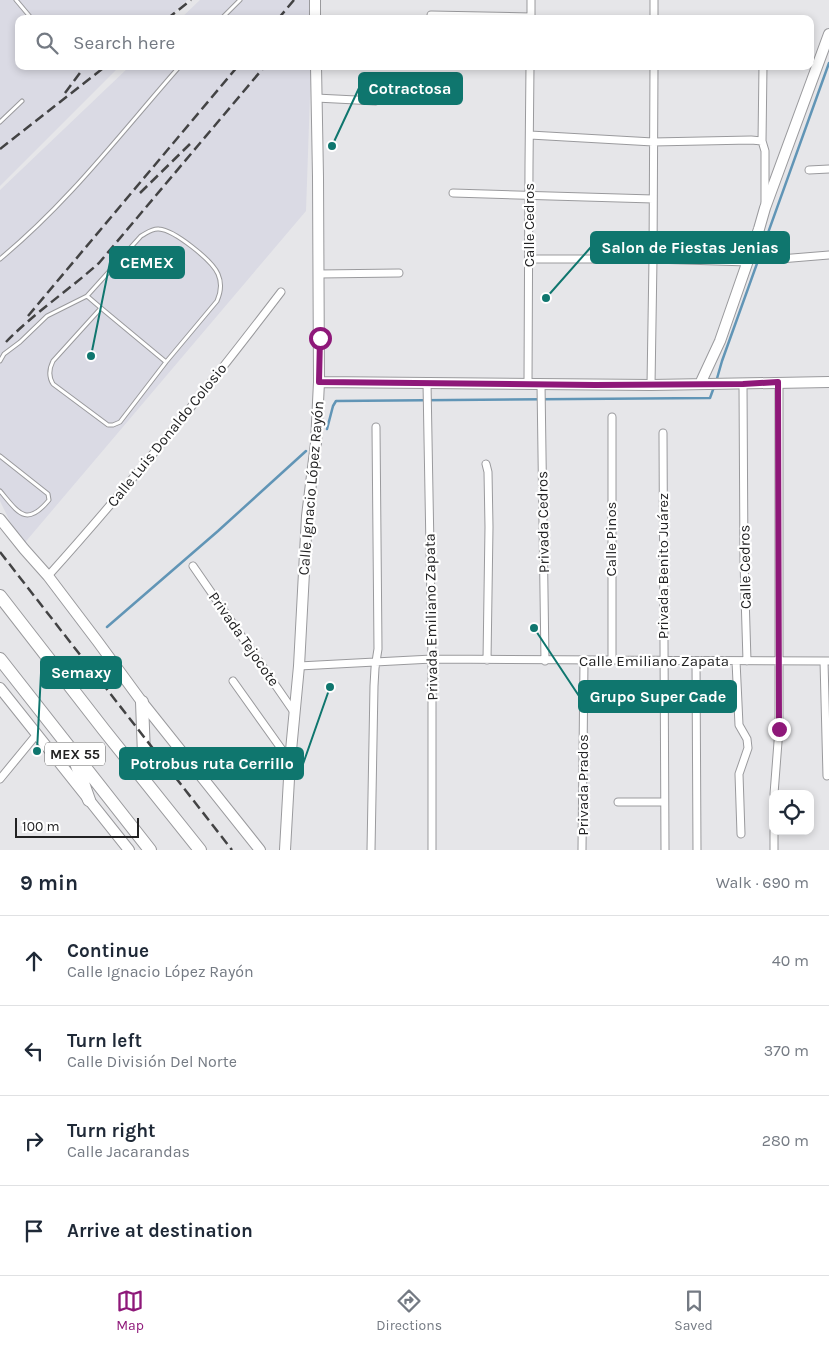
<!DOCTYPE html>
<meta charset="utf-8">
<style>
body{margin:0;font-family:Karla,sans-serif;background:#f2f2f3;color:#1f2937}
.controls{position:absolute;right:15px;bottom:15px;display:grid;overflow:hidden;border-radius:10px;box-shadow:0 2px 8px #0003}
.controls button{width:45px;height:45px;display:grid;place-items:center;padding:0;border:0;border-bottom:1px solid #e0e1e3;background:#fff;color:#1f2937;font:25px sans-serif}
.scale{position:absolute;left:15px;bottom:12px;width:124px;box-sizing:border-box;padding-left:5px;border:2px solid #222223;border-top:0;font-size:14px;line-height:18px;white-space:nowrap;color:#222223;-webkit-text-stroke:4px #fff;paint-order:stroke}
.stop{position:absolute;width:15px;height:15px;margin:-11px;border:4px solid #8e1879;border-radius:50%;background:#fff}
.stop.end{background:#8e1879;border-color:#fff;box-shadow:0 1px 5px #0008}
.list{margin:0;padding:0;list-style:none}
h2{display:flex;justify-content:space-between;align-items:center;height:65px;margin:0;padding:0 20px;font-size:21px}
h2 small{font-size:16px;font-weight:400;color:#747a83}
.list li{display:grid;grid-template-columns:32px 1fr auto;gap:15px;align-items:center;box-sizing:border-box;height:90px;padding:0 20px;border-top:1px solid #e0e1e3}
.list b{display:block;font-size:19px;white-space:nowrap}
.list p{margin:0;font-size:16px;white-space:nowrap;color:#747a83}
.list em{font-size:16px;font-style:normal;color:#747a83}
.icon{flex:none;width:28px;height:28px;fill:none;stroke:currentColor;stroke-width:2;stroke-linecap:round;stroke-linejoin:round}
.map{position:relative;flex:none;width:829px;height:850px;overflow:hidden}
.search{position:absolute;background:#fff;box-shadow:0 2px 8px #0003;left:15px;right:15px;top:15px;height:55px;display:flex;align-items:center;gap:12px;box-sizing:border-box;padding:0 18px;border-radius:10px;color:#747a83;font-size:19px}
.sheet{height:425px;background:#fff}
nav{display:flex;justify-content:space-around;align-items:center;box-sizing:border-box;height:70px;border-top:1px solid #e0e1e3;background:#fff;font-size:14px;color:#747a83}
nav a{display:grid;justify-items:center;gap:2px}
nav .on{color:#8e1879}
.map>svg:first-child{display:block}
.built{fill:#dadae4}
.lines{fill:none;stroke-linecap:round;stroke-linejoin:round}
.stream{stroke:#6195b6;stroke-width:2.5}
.lane-casing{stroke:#9a9a9d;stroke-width:5}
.street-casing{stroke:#9a9a9d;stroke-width:9}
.secondary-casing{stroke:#9a9a9d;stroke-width:12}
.primary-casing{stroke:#9a9a9d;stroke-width:12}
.highway-casing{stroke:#9a9a9d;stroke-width:14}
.lane{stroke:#fff;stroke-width:3}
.street{stroke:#fff;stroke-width:7}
.secondary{stroke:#fff;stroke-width:10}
.primary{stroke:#fff;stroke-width:10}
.highway{stroke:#fff;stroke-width:12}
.rail{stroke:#434344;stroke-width:2.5;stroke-dasharray:10 5;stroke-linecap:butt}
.route{stroke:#8e1879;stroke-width:6}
.labels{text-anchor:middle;stroke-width:4.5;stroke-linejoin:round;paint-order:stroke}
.shield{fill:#fff;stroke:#646465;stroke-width:1}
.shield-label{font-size:14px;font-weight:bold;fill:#222223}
.street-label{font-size:15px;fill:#222223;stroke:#fff}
.leader{fill:none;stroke:#0f766e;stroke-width:2}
.callout-dot{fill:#0f766e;stroke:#fff;stroke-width:2}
.callout{fill:#0f766e;stroke:#0f766e;stroke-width:2}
.callout-label{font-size:16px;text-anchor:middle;font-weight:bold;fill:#fff}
</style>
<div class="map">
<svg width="829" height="850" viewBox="0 0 829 850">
<rect width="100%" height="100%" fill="#e6e6e9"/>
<!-- built -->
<path class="built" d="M0 0H187L168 19H19V66H120L0 186Z
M200 0H313V19H180Z
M130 66H311L306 211 22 546 0 501V190Z"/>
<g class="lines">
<!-- stream -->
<path class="stream" d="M716 382 722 361 829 63
M327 429 333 406 336 401 710 398 714 387
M107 627 218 531 306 451"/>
<defs>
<path id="lane" d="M16 0 32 19
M221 19 240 0
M0 122 22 101
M0 259C69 202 121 133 180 66
M101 308 166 362
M0 361 4 354 20 342 47 316 87 296 141 236C147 233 152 228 159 229 174 230 212 260 218 274 222 283 221 292 217 301L166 362 120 422 113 425H108L53 384C48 376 49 369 53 361L101 308 87 296
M0 456 48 494 49 500C26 528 18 512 0 491"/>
<path id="street" d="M531 0V19
M654 0V19
M431 15 531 17
M763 66 762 141 765 151V202
M316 98 376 101
M530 135 653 142 751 140 762 141
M809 170 829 169
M453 193 653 199
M529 259H653L748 262
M780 259 829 255
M319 274 399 273
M427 383 432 659V850
M528 383 529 165 530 66
M541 384 545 661
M743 384 744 562 747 661
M651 385 653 259 654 66
M663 433 665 850
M486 464 488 472 489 527 487 660
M193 566 294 712
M48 576C130 485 207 389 281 292
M612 660V417
M696 661 697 850
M736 661 739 725 747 739 748 748 739 774 741 834
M824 661 827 776
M299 666 432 659 829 661
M233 681 290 761
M0 779 37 734
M774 794 779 729V382
M618 802H664
M371 850 374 686 375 668 378 649 376 427
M582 850 584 661
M774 850V831"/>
<path id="secondary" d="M315 0V19
M319 382 651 385 829 382
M700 384 720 341 759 229 765 208 829 34
M285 850 290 761 299 666 307 516 316 443 319 382 318 177 316 66"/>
<path id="primary" d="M0 519 24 549 48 576 98 642 142 702 260 850
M0 688 129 850"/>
<path id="highway" d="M0 596 104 730 200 850
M0 659 150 850
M142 702 145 781
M75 760 89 800"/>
</defs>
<!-- lane casing -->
<use href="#lane" class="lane-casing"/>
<!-- street casing -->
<use href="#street" class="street-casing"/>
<!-- secondary casing -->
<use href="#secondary" class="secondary-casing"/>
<!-- primary casing -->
<use href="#primary" class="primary-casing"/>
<!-- highway casing -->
<use href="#highway" class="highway-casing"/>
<!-- lane -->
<use href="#lane" class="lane"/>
<!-- street -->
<use href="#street" class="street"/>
<!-- secondary -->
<use href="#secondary" class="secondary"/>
<!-- primary -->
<use href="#primary" class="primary"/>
<!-- highway -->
<use href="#highway" class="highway"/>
<!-- rail -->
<path class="rail" d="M167 19 191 0
M278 19 294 0
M65 93 85 66
M0 149 106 66
M140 193 192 142
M28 316 238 66
M6 342C34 313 69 290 99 263L265 66
M0 552 232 850"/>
</g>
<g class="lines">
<!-- route -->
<path class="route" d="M320 338 319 382 595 385 743 384 778 382 779 729"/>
</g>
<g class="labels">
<!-- shield labels -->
<rect class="shield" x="45" y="742.5" width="60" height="23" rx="4"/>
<g class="shield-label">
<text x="75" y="759">MEX 55</text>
</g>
<!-- street labels -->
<g class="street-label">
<text transform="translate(529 225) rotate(-90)" y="5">Calle Cedros</text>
<text transform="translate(167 435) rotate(-51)" y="5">Calle Luis Donaldo Colosio</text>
<text transform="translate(311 488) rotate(-85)" y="5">Calle Ignacio López Rayón</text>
<text transform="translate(543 522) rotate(-91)" y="5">Privada Cedros</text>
<text transform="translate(611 539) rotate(-90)" y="5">Calle Pinos</text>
<text transform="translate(663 566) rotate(-90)" y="5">Privada Benito Juárez</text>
<text transform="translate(745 567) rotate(-91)" y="5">Calle Cedros</text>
<text transform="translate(431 617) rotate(-91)" y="5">Privada Emiliano Zapata</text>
<text transform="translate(244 639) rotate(55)" y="5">Privada Tejocote</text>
<text x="654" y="666">Calle Emiliano Zapata</text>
<text transform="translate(583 785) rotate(-90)" y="5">Privada Prados</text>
</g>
</g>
<!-- callouts -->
<path class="leader" d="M332 146L359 88M546 298L591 247M91 356L110 262M37 751L41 673M534 628L579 696M330 687L303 764"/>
<g class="callout-dot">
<circle cx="332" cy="146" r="5"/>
<circle cx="546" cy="298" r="5"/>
<circle cx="91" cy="356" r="5"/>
<circle cx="37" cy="751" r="5"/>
<circle cx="534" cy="628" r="5"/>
<circle cx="330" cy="687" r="5"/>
</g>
<g class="callout">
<rect x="359" y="73" width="103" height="31" rx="5"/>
<rect x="591" y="232" width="198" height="31" rx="5"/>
<rect x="110" y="247" width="74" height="31" rx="5"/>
<rect x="41" y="657" width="80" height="31" rx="5"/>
<rect x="579" y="681" width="157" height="31" rx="5"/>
<rect x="120" y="748" width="183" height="31" rx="5"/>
</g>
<g class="callout-label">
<text x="410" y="94">Cotractosa</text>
<text x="690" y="253">Salon de Fiestas Jenias</text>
<text x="147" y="268">CEMEX</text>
<text x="81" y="678">Semaxy</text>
<text x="658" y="702">Grupo Super Cade</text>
<text x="212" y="769">Potrobus ruta Cerrillo</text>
</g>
</svg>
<div class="controls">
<button><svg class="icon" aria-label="locate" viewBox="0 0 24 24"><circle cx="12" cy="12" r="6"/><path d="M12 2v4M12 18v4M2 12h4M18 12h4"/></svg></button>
</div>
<div class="scale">100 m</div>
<div class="stop" style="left:320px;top:338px"></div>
<div class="stop end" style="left:779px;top:729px"></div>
<div class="search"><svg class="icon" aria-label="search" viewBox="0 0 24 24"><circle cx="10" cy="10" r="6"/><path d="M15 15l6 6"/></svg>Search here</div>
</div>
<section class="sheet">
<h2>9 min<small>Walk · 690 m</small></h2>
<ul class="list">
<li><svg class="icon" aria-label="ahead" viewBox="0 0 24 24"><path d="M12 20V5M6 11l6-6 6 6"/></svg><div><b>Continue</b><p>Calle Ignacio López Rayón</p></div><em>40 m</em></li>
<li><svg class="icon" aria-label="left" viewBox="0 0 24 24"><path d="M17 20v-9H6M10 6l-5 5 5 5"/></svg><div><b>Turn left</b><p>Calle División Del Norte</p></div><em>370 m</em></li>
<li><svg class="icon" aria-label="right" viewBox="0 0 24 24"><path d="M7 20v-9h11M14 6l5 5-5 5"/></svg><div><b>Turn right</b><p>Calle Jacarandas</p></div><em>280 m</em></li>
<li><svg class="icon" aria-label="arrive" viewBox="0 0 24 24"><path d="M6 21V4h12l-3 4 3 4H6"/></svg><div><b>Arrive at destination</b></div></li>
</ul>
</section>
<nav>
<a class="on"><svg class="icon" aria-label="map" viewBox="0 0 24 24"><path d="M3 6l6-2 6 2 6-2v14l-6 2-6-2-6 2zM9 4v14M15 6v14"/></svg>Map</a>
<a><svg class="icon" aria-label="directions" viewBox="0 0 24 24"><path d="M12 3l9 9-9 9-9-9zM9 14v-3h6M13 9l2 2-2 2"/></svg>Directions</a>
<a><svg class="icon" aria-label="saved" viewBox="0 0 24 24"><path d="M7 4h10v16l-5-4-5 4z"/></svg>Saved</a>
</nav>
